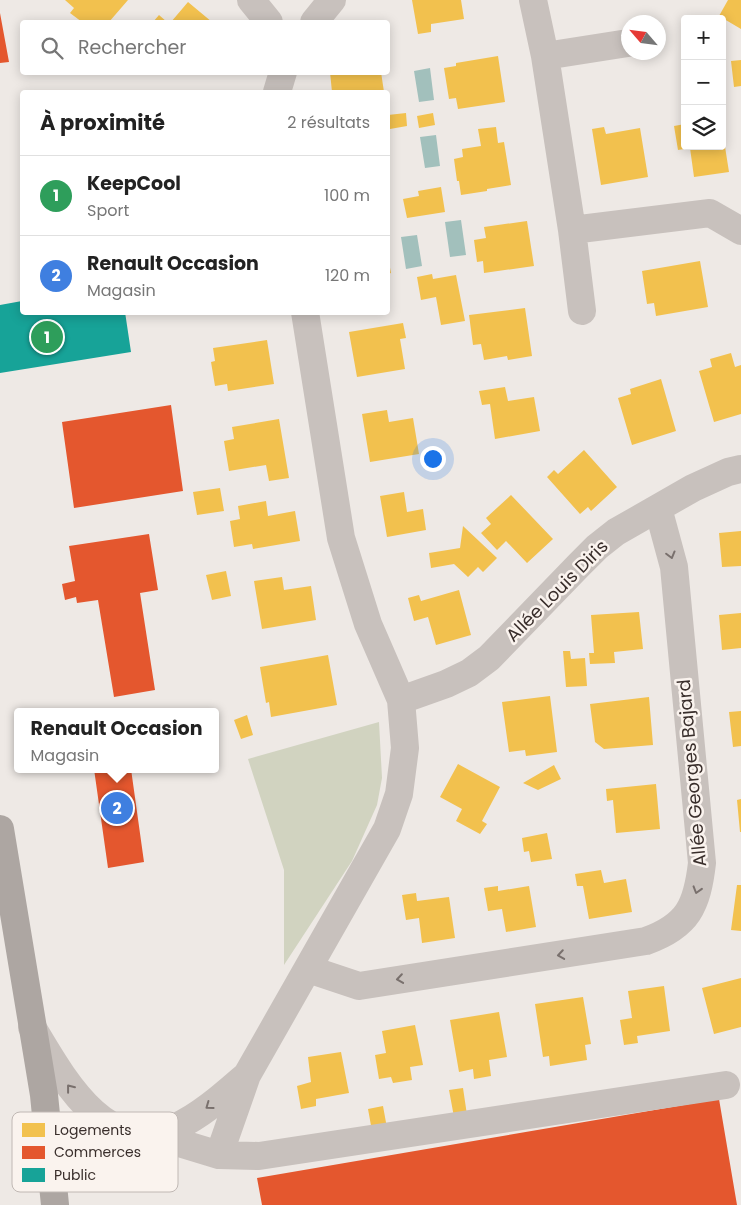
<!DOCTYPE html>
<html lang="fr">
<meta charset="utf-8">
<style>
body{margin:0;font-family:Poppins,sans-serif;background:#f2f2f2;color:#222}
.controls{position:absolute;right:15px;top:15px;display:grid;overflow:hidden;border-radius:5px;box-shadow:0 2px 12px #0003}
.controls button{width:45px;height:45px;display:grid;place-items:center;padding:0;border:0;border-bottom:1px solid #e0e0e0;background:#fff;color:#222;font:25px sans-serif}
.compass{position:absolute;left:621px;top:15px;width:45px;height:45px;border-radius:50%;background:#fff;box-shadow:0 2px 12px #0003;rotate:298deg}
.you{position:absolute;left:432px;top:458px;width:18px;height:18px;margin:-12px;border:4px solid #fff;border-radius:50%;background:#1a73e8;box-shadow:0 0 0 8px #1a73e833}
.badge{display:grid;place-items:center;width:32px;height:32px;border-radius:50%;background:#0f766e;color:#fff;font-size:16px;font-weight:700}
.pin{position:absolute;translate:-50% -50%;border:2px solid #fff;box-shadow:0 1px 5px #0006}
.popup{position:absolute;left:14px;top:708px;width:205px;height:65px;box-sizing:border-box;display:grid;place-content:center;border-radius:5px;background:#fff;filter:drop-shadow(0 1px 4px #0005);font-size:16px;white-space:nowrap;color:#767676}
.popup b{font-size:19px;color:#222}
.popup::after{content:'';position:absolute;left:50%;top:100%;margin-left:-10px;border:10px solid transparent;border-top-color:#fff}
.list{margin:0;padding:0;list-style:none}
h2{display:flex;justify-content:space-between;align-items:center;height:65px;margin:0;padding:0 20px;font-size:21px}
h2 small{font-size:16px;font-weight:400;color:#767676}
.list li{display:grid;grid-template-columns:32px 1fr auto;gap:15px;align-items:center;box-sizing:border-box;height:80px;padding:0 20px;border-top:1px solid #e0e0e0}
.list b{display:block;font-size:19px;white-space:nowrap}
.list p{margin:0;font-size:16px;white-space:nowrap;color:#767676}
.list em{font-size:16px;font-style:normal;color:#767676}
.icon{flex:none;width:28px;height:28px;fill:none;stroke:currentColor;stroke-width:2;stroke-linecap:round;stroke-linejoin:round}
.map{position:relative;flex:none;width:741px;height:1205px;overflow:hidden}
.search{position:absolute;background:#fff;box-shadow:0 2px 12px #0003;left:20px;top:20px;width:370px;height:55px;display:flex;align-items:center;gap:12px;box-sizing:border-box;padding:0 18px;border-radius:5px;color:#767676;font-size:19px}
.panel{position:absolute;background:#fff;box-shadow:0 2px 12px #0003;left:20px;top:90px;width:370px;height:225px;border-radius:5px}
.map>svg:first-child{display:block}
.green{fill:#d1d3c0}
.water{fill:#a2c0bc}
.homes{fill:#f2c14e}
.shops{fill:#e4572e}
.public{fill:#17a398}
.lines{fill:none;stroke-linecap:round;stroke-linejoin:round}
.minor{stroke:#c8c1bd;stroke-width:28}
.major{stroke:#ada6a2;stroke-width:28}
.oneway{stroke:#79706d}
.labels{text-anchor:middle;stroke-width:5;stroke-linejoin:round;paint-order:stroke}
.street-label{font-size:18px;fill:#392e2b;stroke:#faf3ee}
.key{fill:#faf3ee;stroke:#c0b8b4;stroke-width:1}
.key-label{font-size:14px;fill:#392e2b}
</style>
<div class="map">
<svg width="741" height="1205" viewBox="0 0 741 1205">
<rect width="100%" height="100%" fill="#eee9e5"/>
<!-- green -->
<path class="green" d="M379 722 382 778 377 805 352 861 284 965V870L248 759Z"/>
<!-- water -->
<path class="water" d="M430 68 434 100 419 102 414 71Z
M436 135 440 166 425 168 420 137Z
M461 220 466 255 450 257 445 222Z
M417 235 422 266 406 269 401 237Z"/>
<!-- homes -->
<path class="homes" d="M65 0H128L109 22H82L70 13 74 8Z
M412 0H461L464 19 431 24V32L418 34Z
M728 0H741V29L719 16Z
M188 2 212 22H171Z
M159 15 167 22H153Z
M498 56 505 102 458 109 456 98 449 99 444 68 456 66V63Z
M741 60V86L734 87 731 61Z
M330 72H381L384 92H332Z
M406 113 407 126 390 129 388 115Z
M433 113 435 125 419 128 417 116Z
M685 124V146H722L723 134 729 172 694 177 690 148 678 150 674 126Z
M496 127 498 143 504 142 511 185 487 189V191L461 195 459 181H457L454 159 463 157 462 149 481 146 478 129Z
M604 127 606 134 640 128 648 177 601 185 592 129Z
M441 187 445 212 407 218 403 199 419 196 418 191Z
M527 221 534 266 484 273 483 261 477 262 474 240 486 238 484 227Z
M388 257 391 273 388 274Z
M700 261 708 307 656 316 654 303 647 304 642 271Z
M432 274 433 279 456 275 465 321 441 325 436 297 421 300 417 277Z
M525 308 532 356 508 360 507 356 484 360 481 344 473 345 469 315Z
M403 323 406 338 400 339 405 369 357 377 349 332Z
M267 340 274 384 228 391 227 384 215 386 211 362 215 361 213 348Z
M731 353 735 367 741 365V414L714 422 699 371 712 367 710 359Z
M661 379 676 431 632 445 618 398 631 394 630 389Z
M505 387 508 401 534 397 540 431 495 439 490 404 482 405 479 391Z
M387 410 389 422 413 418 419 454 370 462 362 414Z
M279 419 289 478 269 481 266 465 229 471 224 441 234 439 232 427Z
M584 450 617 487 591 511 588 507 580 514 547 477 554 470 558 474Z
M220 488 224 511 197 515 193 492Z
M404 492 407 512 423 509 426 530 387 537 380 496Z
M511 495 553 539 527 563 506 541 497 550 481 533 491 524 486 518Z
M266 501 268 516 295 511 300 541 253 549 252 544 234 547 230 521 240 519 238 506Z
M463 526 497 558 483 572 478 567 468 577 454 564 431 568 429 553 460 548Z
M741 531V566L722 567 719 533Z
M226 571 231 596 212 600 206 575Z
M282 577 284 590 311 586 316 620 262 629 254 581Z
M459 590 471 635 436 645 428 617 414 621 408 598 419 595 421 601Z
M639 612 643 649 614 652 615 663 590 664 589 653H594L591 615Z
M741 613V648L722 650 719 615Z
M563 651H570L571 659 585 658 587 686 566 687Z
M328 655 337 705 271 717 269 702 266 703 260 667Z
M550 696 557 752 526 756 525 750 509 752 502 702Z
M649 697 653 745 604 749 595 742 590 704Z
M741 711V746L733 747 729 712Z
M247 715 253 735 241 739 234 720Z
M458 764 500 787 482 821 487 824 480 834 456 821 462 809 440 797Z
M554 765 561 779 538 790 523 783Z
M656 784 660 829 616 833 613 800 607 801 606 789Z
M741 799V832H740L737 800Z
M547 833 552 859 531 862 529 851 524 852 522 838Z
M601 870 604 883 626 879 632 912 589 919 583 886H577L575 874Z
M737 885H741V931L731 930Z
M498 886V891L529 886 536 927 506 932 502 909 488 911 484 888Z
M416 893 417 901 449 897 455 938 422 943 419 918 406 920 402 895Z
M741 978V1027L714 1034 702 988Z
M664 986 670 1031 637 1036 638 1043 624 1045 620 1020 632 1018 628 991Z
M583 997 591 1044 585 1045 587 1060 550 1066 549 1056 543 1057 535 1004Z
M499 1012 507 1057 489 1060 491 1076 474 1079 473 1069 459 1072 450 1020Z
M415 1025 423 1065 410 1067 412 1080 393 1083 391 1077 379 1079 375 1055 386 1053 382 1031Z
M341 1052 349 1093 316 1099V1106L301 1109 297 1086 311 1082 308 1057Z
M463 1088 467 1115 454 1117 449 1090Z
M383 1106 387 1128 372 1131 368 1109Z"/>
<!-- shops -->
<path class="shops" d="M0 13 9 62 0 63Z
M171 405 183 491 74 508 62 422Z
M149 534 158 590 140 593 155 690 114 697 98 600 77 603 76 597 65 600 62 584 75 581 69 546Z
M94 769H131L144 862 108 868Z
M719 1099 737 1205H262L257 1178Z"/>
<!-- public -->
<path class="public" d="M22 301V312H125L131 352 0 373V305Z"/>
<g class="lines">
<!-- minor -->
<path class="minor" d="M251 0 269 22
M533 0 545 56 572 230 710 213 741 231
M314 22 332 0
M545 56 628 43
M277 92 283 72
M572 230 582 311
M401 700 446 684 469 673 489 658 579 565 597 547 616 532 693 488 728 472 741 469
M308 969 359 986 646 941C688 926 697 906 702 863L674 567 658 508
M32 1027C61 1075 106 1161 176 1127 202 1115 225 1094 247 1075
M150 1134 219 1155 259 1156 726 1085
M219 1155 247 1075 387 829 399 794 405 748 401 700 368 624 341 538 305 312"/>
<!-- major -->
<path class="major" d="M0 829 44 1095 55 1205"/>
</g>
<!-- one-way arrows -->
<defs><path id="oneway-chevron" d="M-2-3.5L2.5 0L-2 3.5" fill="none" stroke-width="1.6" stroke-linecap="round" stroke-linejoin="round" transform="scale(1.25)"/></defs>
<g class="oneway">
<use href="#oneway-chevron" transform="translate(671 555) rotate(75)"/>
<use href="#oneway-chevron" transform="translate(697 890) rotate(107)"/>
<use href="#oneway-chevron" transform="translate(561 955) rotate(171)"/>
<use href="#oneway-chevron" transform="translate(400 979) rotate(172)"/>
<use href="#oneway-chevron" transform="translate(70 1088) rotate(-128)"/>
<use href="#oneway-chevron" transform="translate(209 1106) rotate(144)"/>
</g>
<g class="labels">
<!-- street labels -->
<g class="street-label">
<text transform="translate(557 591) rotate(-45)" y="6">Allée Louis Diris</text>
<text transform="translate(692 773) rotate(-95)" y="6">Allée Georges Bajard</text>
</g>
</g>
<!-- legend -->
<rect x="12" y="1112" width="166" height="80" rx="8" class="key"/>
<rect x="22" y="1123" width="23" height="14" fill="#f2c14e"/>
<rect x="22" y="1146" width="23" height="13" fill="#e4572e"/>
<rect x="22" y="1168" width="23" height="14" fill="#17a398"/>
<g class="key-label">
<text x="54" y="1135">Logements</text>
<text x="54" y="1157">Commerces</text>
<text x="54" y="1180">Public</text>
</g>
</svg>
<div class="controls">
<button>+</button>
<button>−</button>
<button><svg class="icon" aria-label="layers" viewBox="0 0 24 24"><path d="M12 4l9 5-9 5-9-5zM3 14l9 5 9-5"/></svg></button>
</div>
<svg class="compass" viewBox="-18 -18 36 36"><path d="M0-13l5 13h-10z" fill="#e53935"/><path d="M0 13l5-13h-10z" fill="#767676"/></svg>
<div class="you"></div>
<div class="pin badge" style="left:47px;top:337px;background:#2e9e5b">1</div>
<div class="pin badge" style="left:117px;top:808px;background:#3f7fe0">2</div>
<div class="popup"><b>Renault Occasion</b>Magasin</div>
<div class="search"><svg class="icon" aria-label="search" viewBox="0 0 24 24"><circle cx="10" cy="10" r="6"/><path d="M15 15l6 6"/></svg>Rechercher</div>
<section class="panel">
<h2>À proximité<small>2 résultats</small></h2>
<ul class="list">
<li><span class="badge" style="background:#2e9e5b">1</span><div><b>KeepCool</b><p>Sport</p></div><em>100 m</em></li>
<li><span class="badge" style="background:#3f7fe0">2</span><div><b>Renault Occasion</b><p>Magasin</p></div><em>120 m</em></li>
</ul>
</section>
</div>
